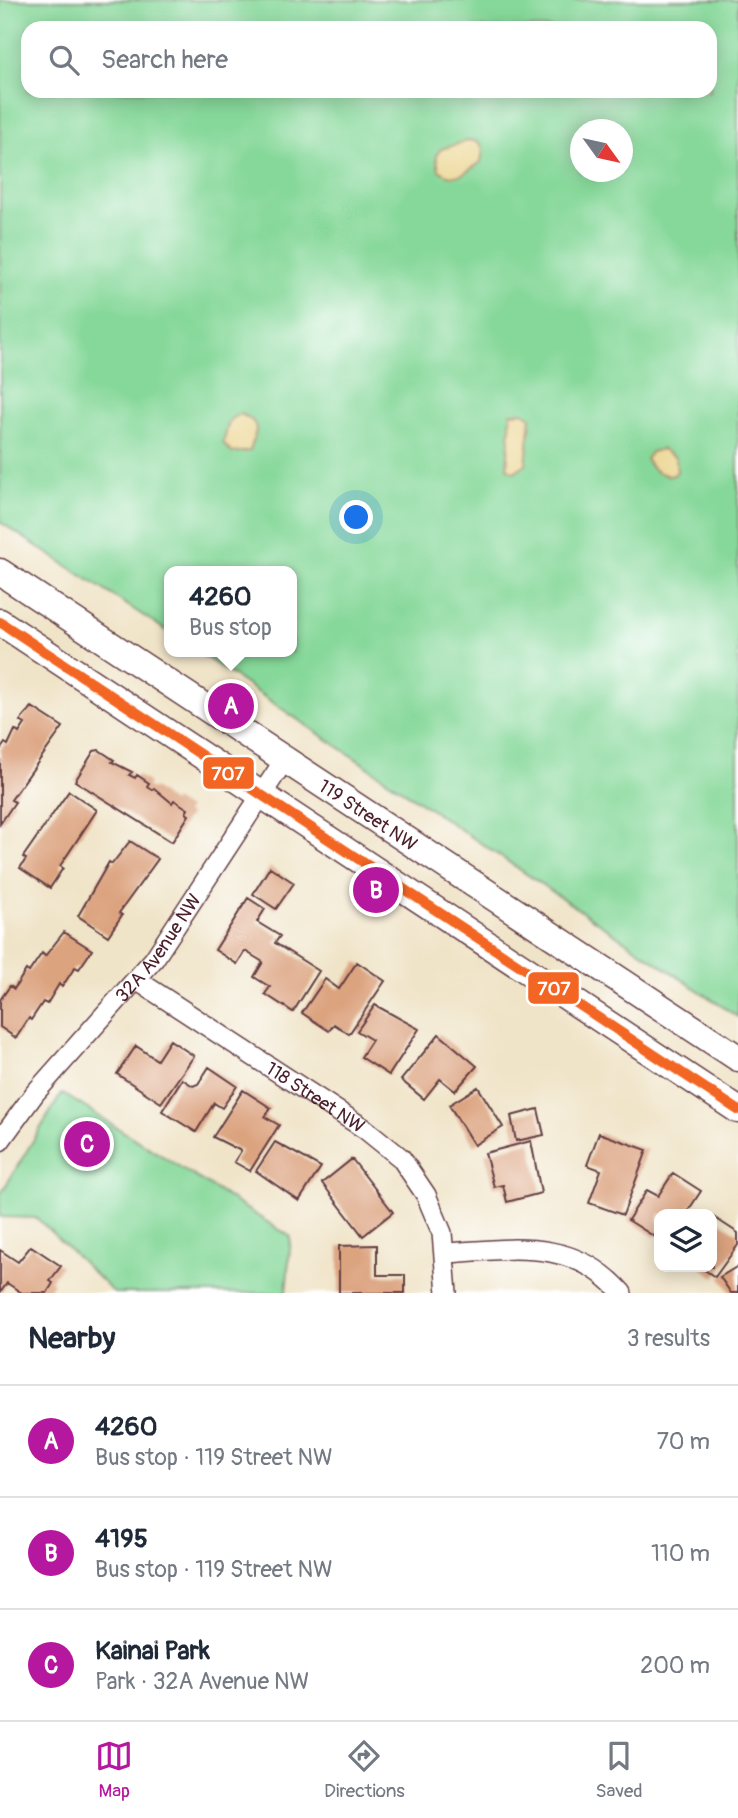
<!DOCTYPE html>
<meta charset="utf-8">
<style>
body{margin:0;font-family:Pangolin,sans-serif;background:#f6f6f7;color:#1f2937}
.controls{position:absolute;right:21px;bottom:21px;display:grid;overflow:hidden;border-radius:14px;box-shadow:0 4px 18px #0003}
.controls button{width:63px;height:63px;display:grid;place-items:center;padding:0;border:0;border-bottom:2px solid #e0e1e3;background:#fff;color:#1f2937;font:35px sans-serif}
.compass{position:absolute;left:570px;top:119px;width:63px;height:63px;border-radius:50%;background:#fff;box-shadow:0 4px 18px #0003;rotate:123deg}
.you{position:absolute;left:357px;top:518px;width:24px;height:24px;margin:-18px;border:5px solid #fff;border-radius:50%;background:#1a73e8;box-shadow:0 0 0 10px #1a73e833}
.badge{display:grid;place-items:center;width:46px;height:46px;border-radius:50%;background:#b5179e;color:#fff;font-size:23px;font-weight:700}
.pin{position:absolute;translate:-50% -50%;border:4px solid #fff;box-shadow:0 2px 7px #0006}
.popup{position:absolute;left:164px;top:566px;width:133px;height:91px;box-sizing:border-box;display:grid;place-content:center;border-radius:14px;background:#fff;filter:drop-shadow(0 2px 5px #0005);font-size:23px;white-space:nowrap;color:#747a83}
.popup b{font-size:26px;color:#1f2937}
.popup::after{content:'';position:absolute;left:50%;top:100%;margin-left:-14px;border:14px solid transparent;border-top-color:#fff}
.list{margin:0;padding:0;list-style:none}
h2{display:flex;justify-content:space-between;align-items:center;height:91px;margin:0;padding:0 28px;font-size:30px}
h2 small{font-size:23px;font-weight:400;color:#747a83}
.list li{display:grid;grid-template-columns:46px 1fr auto;gap:21px;align-items:center;box-sizing:border-box;height:112px;padding:0 28px;border-top:2px solid #e0e1e3}
.list b{display:block;font-size:26px;white-space:nowrap}
.list p{margin:0;font-size:23px;white-space:nowrap;color:#747a83}
.list em{font-size:23px;font-style:normal;color:#747a83}
.icon{flex:none;width:38px;height:38px;fill:none;stroke:currentColor;stroke-width:2;stroke-linecap:round;stroke-linejoin:round}
.map{position:relative;flex:none;width:738px;height:1293px;overflow:hidden}
.search{position:absolute;background:#fff;box-shadow:0 4px 18px #0003;left:21px;right:21px;top:21px;height:77px;display:flex;align-items:center;gap:18px;box-sizing:border-box;padding:0 24px;border-radius:21px;color:#747a83;font-size:26px}
.sheet{height:427px;background:#fff}
nav{display:flex;justify-content:space-around;align-items:center;box-sizing:border-box;height:98px;border-top:2px solid #e0e1e3;background:#fff;font-size:19px;color:#747a83}
nav a{display:grid;justify-items:center;gap:4px}
nav .on{color:#b5179e}
.map>svg:first-child{display:block}
.green{fill:#86d89a;stroke:#687c62;stroke-width:2;fill-rule:evenodd}
.sand{fill:#eeda9e;stroke:#9c7c64;stroke-width:2}
.building{fill:#dca37f}
.lines{fill:none;stroke-linecap:round;stroke-linejoin:round}
.street-casing{stroke:#633d43;stroke-width:22}
.secondary-casing{stroke:#633d43;stroke-width:29}
.street{stroke:#fff;stroke-width:19}
.secondary{stroke:#fff;stroke-width:26}
.bus-1-casing{stroke:#fff;stroke-width:16}
.bus-1{stroke:#f26522;stroke-width:10}
.labels{text-anchor:middle;stroke-width:7;stroke-linejoin:round;paint-order:stroke}
.street-label{font-size:19px;fill:#4a1f2b;stroke:#fff}
.line-badge{stroke:#fff;stroke-width:2.5}
.badge-label{font-size:19px;text-anchor:middle;font-weight:bold;fill:#fff}
</style>
<div class="map">
<svg width="738" height="1293" viewBox="0 0 738 1293">
<rect width="100%" height="100%" fill="#fff"/>
<filter id="ink" filterUnits="userSpaceOnUse"><feTurbulence type="fractalNoise" baseFrequency=".0143" numOctaves="2"/><feDisplacementMap in="SourceGraphic" scale="14" xChannelSelector="R" yChannelSelector="G"/><feConvolveMatrix kernelMatrix="1 2 1 2 8 2 1 2 1" color-interpolation-filters="sRGB"/></filter>
<filter id="wash" filterUnits="userSpaceOnUse"><feTurbulence type="fractalNoise" baseFrequency=".00686" numOctaves="4" result="noise"/><feDisplacementMap in="SourceGraphic" scale="28" xChannelSelector="R" yChannelSelector="G"/><feGaussianBlur stdDeviation="1.57" result="paint"/><feColorMatrix in="noise" values="0 0 0 0 0 0 0 0 0 0 0 0 0 0 0 0 0 1.4 0 .05"/><feComposite in="paint" operator="in"/></filter>
<g filter="url(#wash)">
<rect width="100%" height="100%" fill="#f0e4c8"/>
<!-- green -->
<path class="green" d="M0 0H738V1017L198 652H292V571H170V633L0 522ZM28 28H710V91H28ZM580 130H622V172H580Z
M62 1093 291 1237 286 1293H114L37 1218 0 1217V1195Z"/>
<!-- sand -->
<path class="sand" d="M470 140 480 143 483 149 481 162C467 172 455 183 439 170L436 155 441 149Z
M523 412 531 417 526 464 514 472 507 468 511 413Z
M241 414C263 424 256 431 250 451L232 453 223 443C228 430 225 419 241 414Z
M662 449 676 458 677 472 672 476C660 475 651 470 646 459L651 452Z"/>
<g id="blocks">
<!-- building -->
<path class="building" d="M32 707 63 727 11 800 15 802 0 824V750L5 743 8 745 15 730 19 733 25 724 20 721Z
M99 750 114 760 112 762 132 772 129 775 135 778 137 775 149 783 147 786 152 790 154 788 172 803 174 800 188 809 186 813 189 815 172 842 75 781 94 751Z
M69 791 97 810 60 866 63 868 50 888 20 868 26 859 23 857Z
M130 841 158 859 119 913 122 915 108 936 78 916 109 862 112 864Z
M270 867 294 883 276 909 253 894Z
M248 898 265 909 257 922 280 936 275 943 319 971 293 1012 265 994 270 987 254 977 263 962 245 951 237 964 215 950Z
M64 932 92 950 79 969 75 967 62 987 59 984 47 1004 43 1002 31 1020 29 1018 16 1038 0 1027V1000L10 986 14 989 26 970 29 972 42 953 45 956Z
M357 962 385 981 349 1034 334 1024 329 1031 302 1013 325 979 339 989Z
M375 1005 419 1029 389 1075 361 1057 372 1040 357 1031Z
M439 1034 477 1066 455 1091 440 1079 424 1099 401 1080Z
M170 1040 194 1056 161 1103 117 1074 136 1046 157 1060Z
M209 1067 237 1086 222 1108 214 1103 196 1132 162 1111 182 1079 193 1086 198 1084Z
M478 1087 503 1127 474 1145 449 1105Z
M243 1090 271 1108 265 1117 279 1125 250 1171 234 1162 241 1151 213 1137Z
M538 1109 544 1135 516 1141 511 1116Z
M599 1133 647 1150 623 1215 589 1203 601 1170 587 1165Z
M531 1141 541 1193 507 1202 503 1185 494 1187 485 1153Z
M275 1142 321 1167 299 1201 256 1171Z
M352 1159 393 1212 363 1236 322 1183Z
M673 1173 701 1191 686 1214H659V1233L655 1237 628 1220 647 1190 658 1196Z
M712 1216 738 1233V1245L715 1277 700 1267H712Z
M377 1245V1275H405V1293H339V1246Z
M31 1246 61 1266 50 1281 53 1283 47 1293H22L7 1283 0 1293V1250L18 1262Z
M738 1266V1293H731L720 1277Z"/>
</g>
</g>
<g filter="url(#ink)">
<use href="#blocks" fill-opacity="0" stroke="#633d43" stroke-width="2"/>
<g class="lines">
<defs>
<g id="street">
<path id="s1" d="M138 981 365 1129 401 1158 426 1195 442 1233 447 1293"/>
<path id="s2" d="M0 1141 35 1093 154 959 285 759"/>
<path d="M446 1253C512 1249 573 1237 622 1293"/>
</g>
<g id="secondary">
<path id="s3" d="M0 572 738 1058"/>
<path d="M0 622 738 1110"/>
</g>
</defs>
<!-- street casing -->
<use href="#street" class="street-casing"/>
<!-- secondary casing -->
<use href="#secondary" class="secondary-casing"/>
<!-- street -->
<use href="#street" class="street"/>
<!-- secondary -->
<use href="#secondary" class="secondary"/>
<defs>
<path id="bus-1" d="M0 622 738 1110"/>
</defs>
<!-- bus-1 casing -->
<use href="#bus-1" class="bus-1-casing"/>
<!-- bus-1 -->
<use href="#bus-1" class="bus-1"/>
</g>
</g>
<g class="labels">
<!-- street labels -->
<g class="street-label">
<text dy="7" stroke="none"><textPath href="#s3" startOffset="441">119 Street NW</textPath></text>
<text dy="7" stroke="none"><textPath href="#s2" startOffset="250">32A Avenue NW</textPath></text>
<text dy="7" stroke="none"><textPath href="#s1" startOffset="212">118 Street NW</textPath></text>
</g>
</g>
<g class="line-badge">
<rect x="202" y="756" width="53" height="34" rx="7" fill="#f26522"/>
<rect x="527" y="971" width="53" height="34" rx="7" fill="#f26522"/>
</g>
<g class="badge-label">
<text x="228" y="780">707</text>
<text x="554" y="995">707</text>
</g>
</svg>
<div class="controls">
<button><svg class="icon" aria-label="layers" viewBox="0 0 24 24"><path d="M12 4l9 5-9 5-9-5zM3 14l9 5 9-5"/></svg></button>
</div>
<svg class="compass" viewBox="-18 -18 36 36"><path d="M0-13l5 13h-10z" fill="#e53935"/><path d="M0 13l5-13h-10z" fill="#747a83"/></svg>
<div class="you"></div>
<div class="pin badge" style="left:231px;top:706px">A</div>
<div class="popup"><b>4260</b>Bus stop</div>
<div class="pin badge" style="left:376px;top:890px">B</div>
<div class="pin badge" style="left:87px;top:1144px">C</div>
<div class="search"><svg class="icon" aria-label="search" viewBox="0 0 24 24"><circle cx="10" cy="10" r="6"/><path d="M15 15l6 6"/></svg>Search here</div>
</div>
<section class="sheet">
<h2>Nearby<small>3 results</small></h2>
<ul class="list">
<li><span class="badge">A</span><div><b>4260</b><p>Bus stop · 119 Street NW</p></div><em>70 m</em></li>
<li><span class="badge">B</span><div><b>4195</b><p>Bus stop · 119 Street NW</p></div><em>110 m</em></li>
<li><span class="badge">C</span><div><b>Kainai Park</b><p>Park · 32A Avenue NW</p></div><em>200 m</em></li>
</ul>
</section>
<nav>
<a class="on"><svg class="icon" aria-label="map" viewBox="0 0 24 24"><path d="M3 6l6-2 6 2 6-2v14l-6 2-6-2-6 2zM9 4v14M15 6v14"/></svg>Map</a>
<a><svg class="icon" aria-label="directions" viewBox="0 0 24 24"><path d="M12 3l9 9-9 9-9-9zM9 14v-3h6M13 9l2 2-2 2"/></svg>Directions</a>
<a><svg class="icon" aria-label="saved" viewBox="0 0 24 24"><path d="M7 4h10v16l-5-4-5 4z"/></svg>Saved</a>
</nav>
